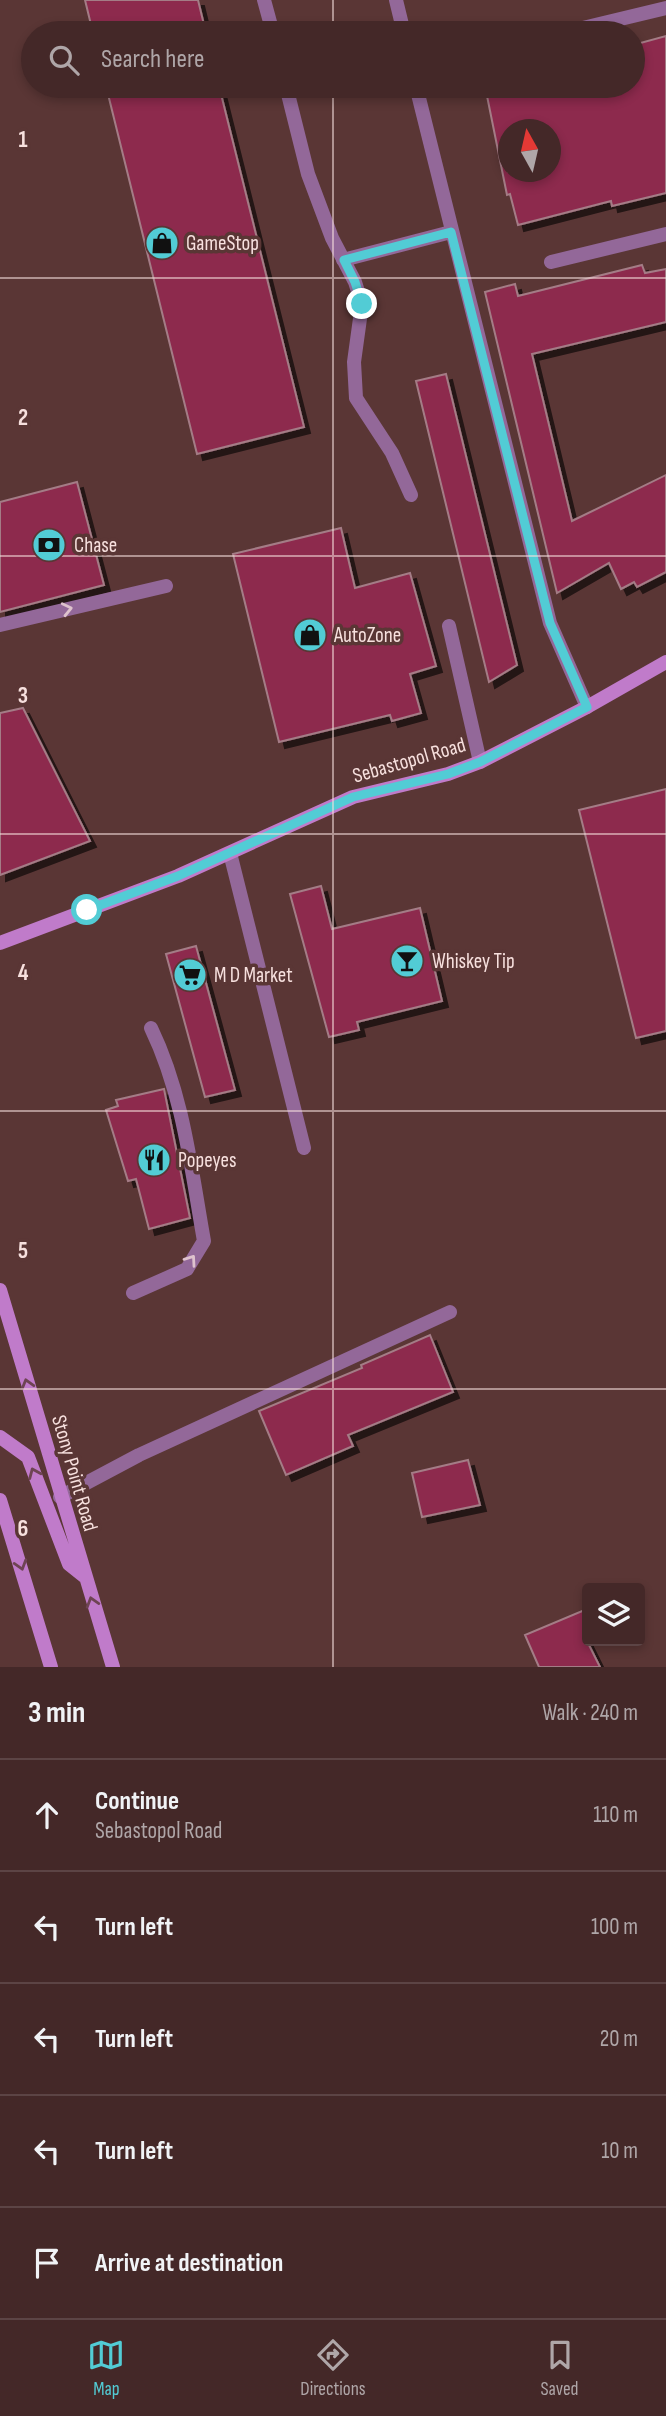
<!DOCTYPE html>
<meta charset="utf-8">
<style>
body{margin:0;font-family:"Sofia Sans Condensed",sans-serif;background:#4b3030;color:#f1f3f6}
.controls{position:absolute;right:21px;bottom:21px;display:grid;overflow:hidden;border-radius:7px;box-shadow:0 4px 10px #0003}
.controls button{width:63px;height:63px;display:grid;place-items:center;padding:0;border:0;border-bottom:2px solid #5c4445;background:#442828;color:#f1f3f6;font:35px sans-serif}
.compass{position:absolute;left:498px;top:119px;width:63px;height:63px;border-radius:50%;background:#442828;box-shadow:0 4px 10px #0003;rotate:352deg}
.stop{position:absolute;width:21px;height:21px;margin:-16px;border:5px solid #52ccd5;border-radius:50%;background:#fff}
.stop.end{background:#52ccd5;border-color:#fff;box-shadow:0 2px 7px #0008}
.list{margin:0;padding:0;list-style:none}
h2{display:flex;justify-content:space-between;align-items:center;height:91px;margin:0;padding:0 28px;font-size:30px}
h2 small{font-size:23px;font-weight:400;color:#afa6a8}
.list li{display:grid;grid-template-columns:46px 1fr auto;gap:21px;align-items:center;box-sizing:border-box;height:112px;padding:0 28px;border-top:2px solid #5c4445}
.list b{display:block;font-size:26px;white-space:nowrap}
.list p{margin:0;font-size:23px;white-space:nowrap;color:#afa6a8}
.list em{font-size:23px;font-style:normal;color:#afa6a8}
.icon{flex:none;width:38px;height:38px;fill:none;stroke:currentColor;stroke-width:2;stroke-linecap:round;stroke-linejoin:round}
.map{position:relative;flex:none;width:666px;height:1667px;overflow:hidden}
.search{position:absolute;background:#442828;box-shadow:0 4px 10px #0003;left:21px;right:21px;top:21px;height:77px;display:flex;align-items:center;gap:18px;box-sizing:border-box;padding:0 24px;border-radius:38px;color:#afa6a8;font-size:26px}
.sheet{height:651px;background:#442828}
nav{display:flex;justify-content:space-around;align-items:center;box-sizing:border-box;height:98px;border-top:2px solid #5c4445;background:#442828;font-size:19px;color:#afa6a8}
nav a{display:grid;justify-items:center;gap:4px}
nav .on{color:#52ccd5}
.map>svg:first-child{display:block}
.building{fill:#8d2a4e;stroke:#a47c86;stroke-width:2;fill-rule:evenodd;filter:url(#shadow)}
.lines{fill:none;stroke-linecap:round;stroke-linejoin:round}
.service{stroke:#936899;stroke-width:14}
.secondary{stroke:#c07bca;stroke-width:14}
.oneway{stroke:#dec2cd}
.oneway2{stroke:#6e4453}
.route{stroke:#52ccd5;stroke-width:9}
.grid{fill:none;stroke:#f7e0de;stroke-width:2;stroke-opacity:0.55}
.labels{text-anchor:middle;stroke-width:7;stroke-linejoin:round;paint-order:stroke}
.poi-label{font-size:21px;fill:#f7e0de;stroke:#5a3635;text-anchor:start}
.street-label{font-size:21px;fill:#f7e0de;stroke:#5a3635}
.grid-label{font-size:23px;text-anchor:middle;font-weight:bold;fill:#f7e0de;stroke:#5a3635;stroke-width:7;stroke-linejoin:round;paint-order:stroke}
</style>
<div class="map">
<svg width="666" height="1667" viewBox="0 0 666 1667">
<defs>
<filter id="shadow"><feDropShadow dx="6" dy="6" stdDeviation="0" flood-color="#0009"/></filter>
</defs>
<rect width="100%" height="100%" fill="#5a3635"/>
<!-- building -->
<path class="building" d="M85 0H198L206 33H93Z
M666 36V193L612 206 611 201 518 225 510 194 507 195 485 86H633V45ZM508 130H550V172H508Z
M106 86H219L304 427 197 454Z
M642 265 645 273 666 269V322L532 354 572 521 666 475V572L637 587 634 582 621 589 609 563 557 593 485 292 515 284 518 296Z
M446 374 517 665 489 682 416 381Z
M77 482 104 585 0 612V502Z
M341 528 355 588 410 573 436 666 410 674 421 713 392 721 390 715 279 742 233 554Z
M23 708 90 841 0 875V713Z
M666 789V1031L636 1038 579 810Z
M321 886 332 929 420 908 442 1001 357 1022 359 1030 329 1037 290 894Z
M196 946 235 1090 205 1097 166 954Z
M164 1089 190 1218 149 1229 136 1179 128 1181 106 1110 118 1106 116 1100Z
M430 1335 453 1392 348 1435 353 1446 286 1475 259 1411 362 1368 361 1365Z
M468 1460 480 1505 422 1517 412 1473Z
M587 1609V1641L600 1667H539L525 1635Z"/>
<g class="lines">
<!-- service -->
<path class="service" d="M264 0 273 33
M396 0 404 33
M562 33 666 8
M286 86 308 174 332 238 355 282 362 304 354 362 356 398 392 453 411 495
M416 86 550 623 587 707
M343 260 451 232
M551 262 666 234
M0 625 166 586
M449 626 480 762
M230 853 304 1148
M133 1293 187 1269 204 1241C191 1168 183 1094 151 1028
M60 1497 139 1455 450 1312"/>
<!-- secondary -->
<path class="secondary" d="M0 943 178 876 353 797 448 774 480 762 587 707 666 662
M0 1290 113 1667
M0 1437 28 1457 69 1564 84 1576
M0 1500 51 1667"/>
</g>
<!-- one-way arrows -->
<defs><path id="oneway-chevron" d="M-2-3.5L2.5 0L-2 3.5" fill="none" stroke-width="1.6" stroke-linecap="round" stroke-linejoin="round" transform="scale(1.75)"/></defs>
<g class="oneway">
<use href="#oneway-chevron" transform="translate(67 609) rotate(-13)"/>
<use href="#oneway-chevron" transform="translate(191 1260) rotate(-55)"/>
</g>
<g class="oneway2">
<use href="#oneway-chevron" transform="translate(27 1384) rotate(-106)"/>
<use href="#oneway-chevron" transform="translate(34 1473) rotate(-113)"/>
<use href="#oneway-chevron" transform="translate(21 1565) rotate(73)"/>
<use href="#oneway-chevron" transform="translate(92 1602) rotate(-107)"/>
</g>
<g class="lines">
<!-- route -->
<path class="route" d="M87 910 178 876 353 797 448 774 480 762 587 707 550 623 451 232 344 260 355 282 362 304"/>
</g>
<!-- grid -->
<path class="grid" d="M333 0V33M333 86V1667M0 278H666M0 556H666M0 834H666M0 1111H666M0 1389H666"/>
<!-- icons -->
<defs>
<symbol id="shop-disc" viewBox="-11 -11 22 22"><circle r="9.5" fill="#52ccd5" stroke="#5a3635"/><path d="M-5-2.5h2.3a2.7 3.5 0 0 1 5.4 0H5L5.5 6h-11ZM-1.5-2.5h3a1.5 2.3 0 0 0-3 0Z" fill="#111"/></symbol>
<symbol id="bank-disc" viewBox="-11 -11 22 22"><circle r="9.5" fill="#52ccd5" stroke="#5a3635"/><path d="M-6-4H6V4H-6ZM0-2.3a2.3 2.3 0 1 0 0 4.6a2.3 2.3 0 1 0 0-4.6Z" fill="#111"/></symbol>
<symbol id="bar-disc" viewBox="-11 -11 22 22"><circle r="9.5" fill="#52ccd5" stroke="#5a3635"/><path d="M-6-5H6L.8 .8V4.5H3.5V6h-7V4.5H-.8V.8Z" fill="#111"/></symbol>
<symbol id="supermarket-disc" viewBox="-11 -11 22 22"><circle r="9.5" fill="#52ccd5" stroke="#5a3635"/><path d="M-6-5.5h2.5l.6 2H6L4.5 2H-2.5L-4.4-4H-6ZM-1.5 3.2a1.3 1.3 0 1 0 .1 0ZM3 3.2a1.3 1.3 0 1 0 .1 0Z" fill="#111"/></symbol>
<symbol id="restaurant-disc" viewBox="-11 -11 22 22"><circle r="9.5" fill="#52ccd5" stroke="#5a3635"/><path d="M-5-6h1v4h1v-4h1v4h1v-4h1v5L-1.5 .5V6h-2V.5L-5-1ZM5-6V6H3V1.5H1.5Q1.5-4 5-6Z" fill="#111"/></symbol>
</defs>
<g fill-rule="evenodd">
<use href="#shop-disc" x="143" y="224" width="38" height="38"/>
<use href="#bank-disc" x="30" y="526" width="38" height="38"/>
<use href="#shop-disc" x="291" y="616" width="38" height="38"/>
<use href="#bar-disc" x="388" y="942" width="38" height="38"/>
<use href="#supermarket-disc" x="171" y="956" width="38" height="38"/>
<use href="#restaurant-disc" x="135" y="1141" width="38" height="38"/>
</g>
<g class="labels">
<!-- poi labels -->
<g class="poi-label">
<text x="186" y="250">GameStop</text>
<text x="74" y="552">Chase</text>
<text x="334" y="642">AutoZone</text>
<text x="432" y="968">Whiskey Tip</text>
<text x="214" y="982">M D Market</text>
<text x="178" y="1167">Popeyes</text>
</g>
<!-- street labels -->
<g class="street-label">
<text transform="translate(409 760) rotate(-16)" y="7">Sebastopol Road</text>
<text transform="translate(75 1473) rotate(74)" y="7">Stony Point Road</text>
</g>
</g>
<g class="grid-label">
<text x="23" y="147">1</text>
<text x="23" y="425">2</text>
<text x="23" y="703">3</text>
<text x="23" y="980">4</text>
<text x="23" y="1258">5</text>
<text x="23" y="1536">6</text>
</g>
</svg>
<div class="controls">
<button><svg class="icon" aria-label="layers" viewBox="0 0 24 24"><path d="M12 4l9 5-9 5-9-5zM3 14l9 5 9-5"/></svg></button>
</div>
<svg class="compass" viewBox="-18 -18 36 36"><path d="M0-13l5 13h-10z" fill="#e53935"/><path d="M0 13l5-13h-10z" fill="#afa6a8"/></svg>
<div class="stop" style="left:87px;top:910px"></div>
<div class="stop end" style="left:362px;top:304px"></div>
<div class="search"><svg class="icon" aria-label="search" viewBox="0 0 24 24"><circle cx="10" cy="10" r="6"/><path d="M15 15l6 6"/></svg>Search here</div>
</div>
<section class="sheet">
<h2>3 min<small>Walk · 240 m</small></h2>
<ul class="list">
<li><svg class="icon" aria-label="ahead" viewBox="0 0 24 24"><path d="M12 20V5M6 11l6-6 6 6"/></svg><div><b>Continue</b><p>Sebastopol Road</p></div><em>110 m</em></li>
<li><svg class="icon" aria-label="left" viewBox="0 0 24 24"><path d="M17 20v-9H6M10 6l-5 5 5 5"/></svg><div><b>Turn left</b></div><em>100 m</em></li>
<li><svg class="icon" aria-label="left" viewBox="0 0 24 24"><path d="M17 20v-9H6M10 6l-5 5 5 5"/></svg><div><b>Turn left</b></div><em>20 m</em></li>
<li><svg class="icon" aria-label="left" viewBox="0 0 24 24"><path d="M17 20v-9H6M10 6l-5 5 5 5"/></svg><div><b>Turn left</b></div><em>10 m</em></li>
<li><svg class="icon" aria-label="arrive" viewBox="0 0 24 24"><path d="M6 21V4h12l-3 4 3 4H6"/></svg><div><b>Arrive at destination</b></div></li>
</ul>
</section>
<nav>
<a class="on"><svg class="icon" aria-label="map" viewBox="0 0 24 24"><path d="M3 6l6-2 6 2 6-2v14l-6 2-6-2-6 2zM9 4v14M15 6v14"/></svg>Map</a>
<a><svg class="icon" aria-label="directions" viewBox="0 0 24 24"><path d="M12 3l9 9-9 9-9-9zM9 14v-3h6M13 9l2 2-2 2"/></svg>Directions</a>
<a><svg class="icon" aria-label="saved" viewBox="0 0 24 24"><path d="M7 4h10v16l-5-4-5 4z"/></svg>Saved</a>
</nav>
